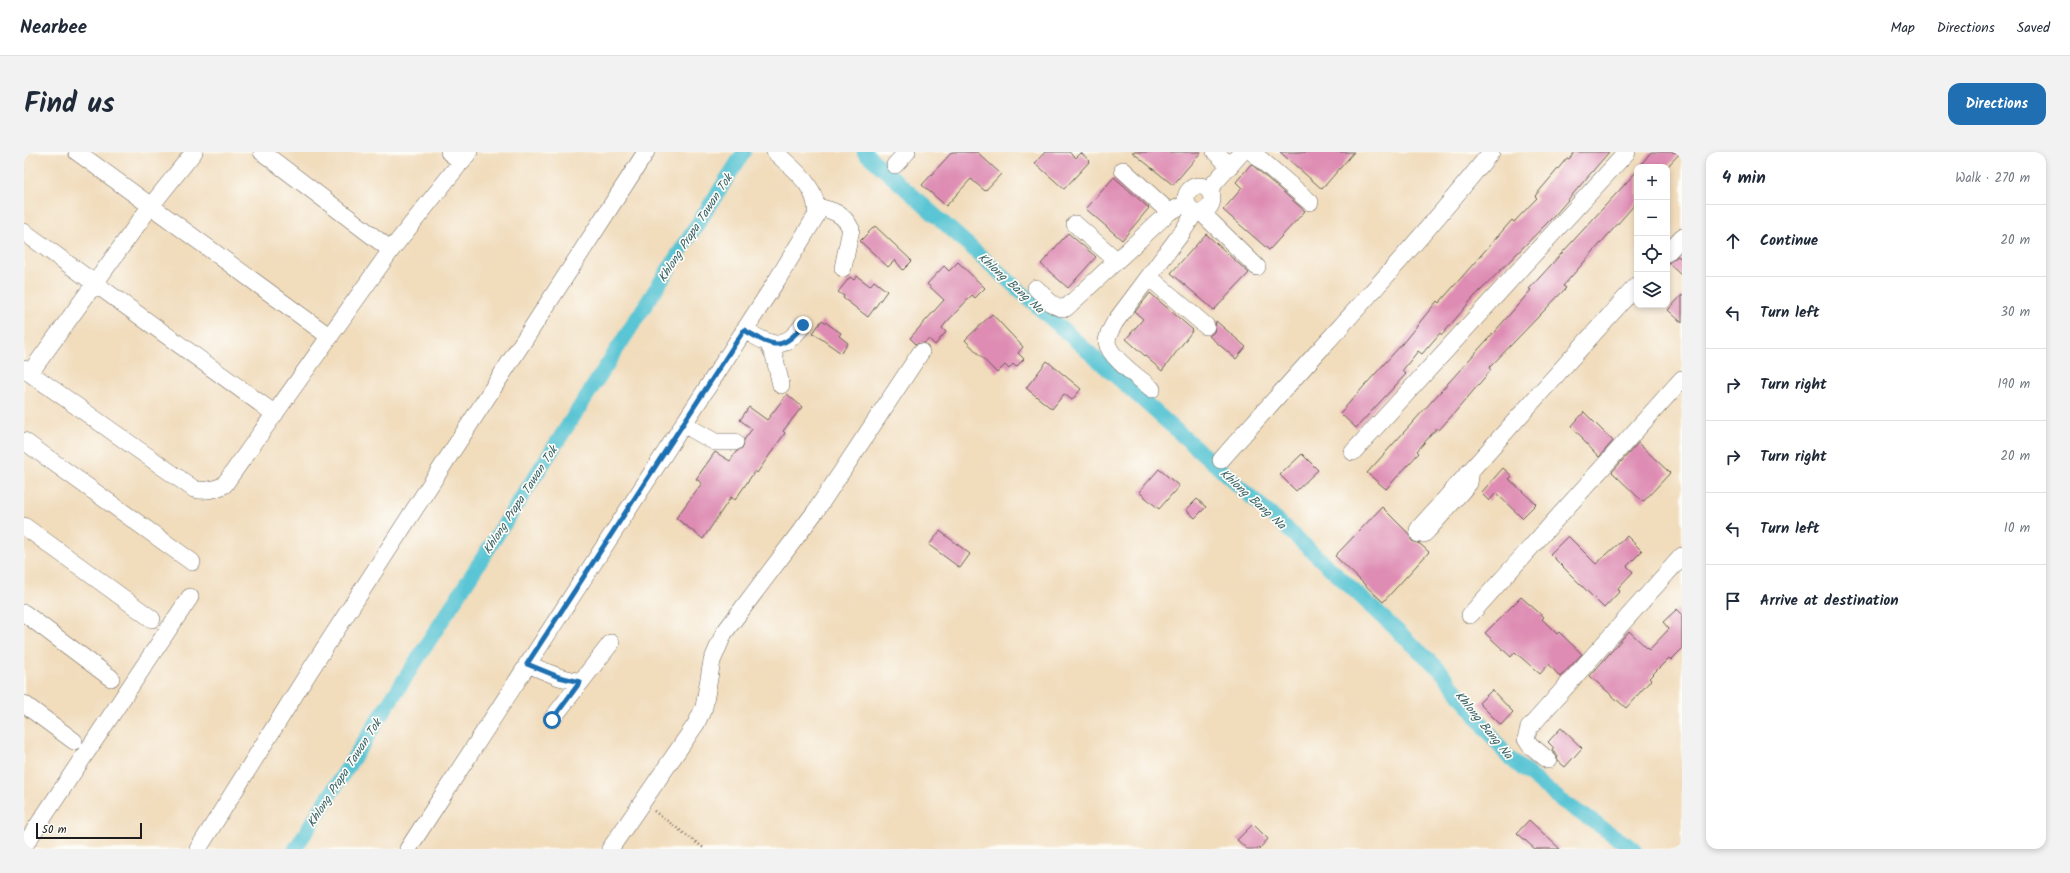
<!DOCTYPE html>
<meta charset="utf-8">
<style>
body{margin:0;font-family:Kalam,sans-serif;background:#f2f2f3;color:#1f2937}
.controls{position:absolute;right:12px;top:12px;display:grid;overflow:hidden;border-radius:8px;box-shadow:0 2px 6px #0003}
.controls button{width:36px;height:36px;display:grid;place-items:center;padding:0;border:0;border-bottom:1px solid #e0e1e3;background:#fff;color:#1f2937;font:20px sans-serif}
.scale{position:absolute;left:12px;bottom:10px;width:106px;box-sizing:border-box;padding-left:4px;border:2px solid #1c1c1c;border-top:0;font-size:11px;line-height:14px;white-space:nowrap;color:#1c1c1c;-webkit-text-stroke:3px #fdfcf7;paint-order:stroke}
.stop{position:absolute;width:12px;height:12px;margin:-9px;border:3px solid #1f6fb2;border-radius:50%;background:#fff}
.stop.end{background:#1f6fb2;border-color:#fff;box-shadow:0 1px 4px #0008}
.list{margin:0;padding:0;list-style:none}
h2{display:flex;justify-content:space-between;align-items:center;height:52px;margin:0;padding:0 16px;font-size:17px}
h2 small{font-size:13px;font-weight:400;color:#747a83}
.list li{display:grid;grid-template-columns:26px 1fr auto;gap:12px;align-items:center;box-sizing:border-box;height:72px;padding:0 16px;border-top:1px solid #e0e1e3}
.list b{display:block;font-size:15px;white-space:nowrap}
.list em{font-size:13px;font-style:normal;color:#747a83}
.icon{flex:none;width:22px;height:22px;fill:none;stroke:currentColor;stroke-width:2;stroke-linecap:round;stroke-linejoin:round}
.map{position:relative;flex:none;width:1658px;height:697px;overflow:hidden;border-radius:12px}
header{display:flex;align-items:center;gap:24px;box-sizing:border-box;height:56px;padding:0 20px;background:#fff;border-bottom:1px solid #e0e1e3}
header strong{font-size:19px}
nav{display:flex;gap:22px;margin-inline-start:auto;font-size:14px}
.intro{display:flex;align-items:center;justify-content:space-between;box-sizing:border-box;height:96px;padding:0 24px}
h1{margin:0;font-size:28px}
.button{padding:10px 18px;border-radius:12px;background:#1f6fb2;color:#fff;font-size:14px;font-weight:700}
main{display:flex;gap:24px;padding:0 24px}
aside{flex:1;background:#fff;border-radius:12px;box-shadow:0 2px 6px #0003}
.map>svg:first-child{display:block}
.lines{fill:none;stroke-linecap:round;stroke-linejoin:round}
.canal{stroke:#5ac5d4;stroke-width:15}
.building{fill:#de8cb3}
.minor-casing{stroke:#675f54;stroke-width:18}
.path{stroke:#675f54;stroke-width:2.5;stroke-dasharray:1 3;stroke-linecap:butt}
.minor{stroke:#fff;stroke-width:17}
.route{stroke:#1f6fb2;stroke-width:5}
.labels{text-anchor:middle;stroke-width:3.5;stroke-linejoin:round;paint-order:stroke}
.water-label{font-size:12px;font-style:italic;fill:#356066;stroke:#fdfcf7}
</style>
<header>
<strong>Nearbee</strong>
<nav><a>Map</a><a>Directions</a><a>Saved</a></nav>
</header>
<div class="intro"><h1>Find us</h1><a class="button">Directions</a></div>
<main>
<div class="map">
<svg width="1658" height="697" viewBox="0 0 1658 697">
<rect width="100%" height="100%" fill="#fdfcf7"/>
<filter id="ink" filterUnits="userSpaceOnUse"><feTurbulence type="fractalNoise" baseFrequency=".025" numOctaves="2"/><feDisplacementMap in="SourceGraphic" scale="8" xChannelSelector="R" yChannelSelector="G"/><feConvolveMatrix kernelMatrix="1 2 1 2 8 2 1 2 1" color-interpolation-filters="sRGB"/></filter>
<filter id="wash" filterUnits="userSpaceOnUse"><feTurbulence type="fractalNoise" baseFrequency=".012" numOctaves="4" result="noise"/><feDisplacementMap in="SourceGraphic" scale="16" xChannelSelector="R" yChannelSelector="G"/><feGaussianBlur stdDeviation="0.9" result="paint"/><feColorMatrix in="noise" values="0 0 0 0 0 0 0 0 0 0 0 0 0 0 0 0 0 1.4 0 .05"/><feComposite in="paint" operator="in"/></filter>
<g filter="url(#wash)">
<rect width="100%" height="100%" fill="#f1dcbc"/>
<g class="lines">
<!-- canal -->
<path class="canal" d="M840 0 1271 384 1417 519 1484 605 1538 649 1610 697
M271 697 720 0"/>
</g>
<g id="blocks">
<!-- building -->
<path class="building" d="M928 0H953L977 22 961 39 947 27 922 54 898 33Z
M1021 0H1045L1052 6 1057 1 1066 9 1040 37 1011 11Z
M1108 0H1177L1149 33Z
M1256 0H1330L1298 37Z
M1551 0H1585L1531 63 1449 146 1418 183 1416 181 1398 202 1394 199 1378 219 1382 222 1332 276 1316 261 1378 192 1413 149 1415 151 1488 68 1490 70 1513 46 1511 44 1528 24 1543 6 1545 7Z
M1627 0H1657L1643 15H1615Z
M1227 12 1281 59 1245 98 1199 58 1218 36 1212 30Z
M1613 19V50L1539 134 1542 136 1465 216 1467 218 1432 259 1415 278 1413 276 1393 299 1395 301 1362 337 1343 321 1472 178 1507 138 1505 137Z
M1090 25 1125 56 1098 88 1062 57Z
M851 74 888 109 879 118 871 108 864 115 836 89Z
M1044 81 1072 105 1044 136 1017 112Z
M1182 82 1225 121 1190 158 1147 121Z
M1654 104 1658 108V124L1644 111Z
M934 110 961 136 951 146 948 143 921 172 918 176 922 180 911 193 905 187 901 191 892 192 886 186 920 148 903 132 920 114 925 119Z
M833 124 846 134 850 129 863 139 844 165 819 146 820 144 814 140 826 125 830 128Z
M1126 141 1169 178 1138 219 1102 187 1119 167 1111 160Z
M1658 143V171L1644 158Z
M968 162 999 195 994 201 1000 207 992 215 989 212 985 217 981 213 973 221 941 188Z
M798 168 817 181 815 184 824 191 817 201 789 181Z
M1192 169 1222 195 1212 207 1185 184 1190 180Z
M1023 209 1057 237 1048 248 1040 242 1028 257 1002 236Z
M763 242 778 255 759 279 761 281 733 321 731 319 711 348 707 345 679 387 652 366 678 331 672 327 691 300 706 309 712 300 719 295 720 288 728 277 716 268 725 255 743 268Z
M1560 260 1589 289 1575 305 1558 287 1559 286 1547 275Z
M1614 291 1646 321 1619 350 1588 320Z
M1278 302 1294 318 1272 339 1256 323Z
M1479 316 1488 324 1485 327 1512 352 1498 366 1472 341 1465 349 1457 341Z
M1135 317 1155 334 1135 357 1115 340Z
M1173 347 1182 355 1171 366 1162 358Z
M1358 355 1384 381 1388 389 1396 392 1405 400 1359 450 1311 404Z
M916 379 946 402 936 416 905 393Z
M1544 384 1572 412 1603 384 1618 399 1603 414 1609 420 1594 436 1596 439 1580 456 1526 402Z
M1497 445 1520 465 1518 467 1533 482 1535 480 1558 502 1536 525 1525 512 1516 522 1491 500 1487 505 1461 481Z
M1653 457 1658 462V497L1647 508 1645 506 1625 526 1627 528 1602 556 1566 524 1605 479 1625 498 1645 477 1639 470Z
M1468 538 1489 560 1477 573 1455 551Z
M1537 576 1558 596 1541 615 1534 609 1533 604 1528 598 1530 596 1524 590Z
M1505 668 1536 697H1511L1493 681Z
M1229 672 1244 687 1235 697H1223L1213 688Z"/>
</g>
</g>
<g filter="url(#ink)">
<use href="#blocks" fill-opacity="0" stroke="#675f54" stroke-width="1"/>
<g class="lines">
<defs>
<path id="minor" d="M53 0 306 185
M238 0 367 98
M425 0 438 10
M1191 0 1206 14
M1228 0 1286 50
M871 13 883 0
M1099 18 1145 60
M1162 47a13 13 0 1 1 26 0a13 13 0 1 1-26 0Z
M1185 37 1218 0
M793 55C809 58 820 62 827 77L819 116
M1177 60 1233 115
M1051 72 1092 108
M0 80 251 262
M1643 101 1658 85
M1125 125 1182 174
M1012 136C1021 145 1029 157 1042 156L1145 60 1163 51
M720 178C747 193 757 202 779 173
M744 191 750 203 757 233
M0 217 170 337C181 340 190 338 200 333L367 98 445 0
M6 221 126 55 170 0
M1128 237C1117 227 1085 206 1083 190 1083 183 1088 176 1091 170L1159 79 1171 60
M659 272 691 290H711
M0 289 168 410
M1329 300 1603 0
M1197 308C1287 205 1382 107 1467 0
M1447 318 1445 331 1404 378 1400 382H1395L1394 378 1396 375 1613 133
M0 374 128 467
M0 461 87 526
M1446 463 1658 227
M503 512 535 525 556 530
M0 552 50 589
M528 567 587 491
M1524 608 1506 593 1502 587 1505 576 1658 404
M0 694 166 445
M174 697 285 520 622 0
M384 697 753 128 792 64C796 36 769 17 751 0
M586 697 672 572 680 555 688 509 700 481 791 360 897 200"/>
</defs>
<!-- minor casing -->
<use href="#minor" class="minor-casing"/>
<!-- path -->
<path class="path" d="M630 659 681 697"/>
<!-- minor -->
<use href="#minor" class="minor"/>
</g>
</g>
<g class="lines" filter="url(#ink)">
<!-- route -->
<path class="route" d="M528 568 556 530 535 525 503 512 720 178C747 193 757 202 779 173"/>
</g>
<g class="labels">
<!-- water labels -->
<g class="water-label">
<text transform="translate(671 76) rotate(-57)" y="4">Khlong Prapa Tawan Tok</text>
<text transform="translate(987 131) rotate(42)" y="4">Khlong Bang Na</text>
<text transform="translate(1229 347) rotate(42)" y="4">Khlong Bang Na</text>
<text transform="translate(496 348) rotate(-57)" y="4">Khlong Prapa Tawan Tok</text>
<text transform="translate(1460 573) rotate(51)" y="4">Khlong Bang Na</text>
<text transform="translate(320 621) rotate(-57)" y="4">Khlong Prapa Tawan Tok</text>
</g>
</g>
</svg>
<div class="controls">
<button>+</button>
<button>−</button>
<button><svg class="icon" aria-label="locate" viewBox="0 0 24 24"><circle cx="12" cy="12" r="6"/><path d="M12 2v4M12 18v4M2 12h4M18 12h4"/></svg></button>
<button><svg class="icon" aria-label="layers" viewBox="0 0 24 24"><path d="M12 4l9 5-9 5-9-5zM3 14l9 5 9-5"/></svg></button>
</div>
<div class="scale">50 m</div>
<div class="stop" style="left:528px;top:568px"></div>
<div class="stop end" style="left:779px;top:173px"></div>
</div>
<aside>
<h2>4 min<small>Walk · 270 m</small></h2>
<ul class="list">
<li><svg class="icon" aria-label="ahead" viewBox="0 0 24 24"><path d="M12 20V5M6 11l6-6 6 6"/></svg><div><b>Continue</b></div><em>20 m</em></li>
<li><svg class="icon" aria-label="left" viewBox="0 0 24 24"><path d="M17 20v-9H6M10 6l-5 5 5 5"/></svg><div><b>Turn left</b></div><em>30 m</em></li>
<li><svg class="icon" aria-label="right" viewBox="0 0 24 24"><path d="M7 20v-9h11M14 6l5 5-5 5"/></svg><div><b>Turn right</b></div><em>190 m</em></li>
<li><svg class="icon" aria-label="right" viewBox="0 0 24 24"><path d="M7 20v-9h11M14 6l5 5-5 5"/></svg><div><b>Turn right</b></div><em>20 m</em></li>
<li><svg class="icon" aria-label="left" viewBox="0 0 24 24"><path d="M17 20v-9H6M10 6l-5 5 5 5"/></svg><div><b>Turn left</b></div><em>10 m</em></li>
<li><svg class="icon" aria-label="arrive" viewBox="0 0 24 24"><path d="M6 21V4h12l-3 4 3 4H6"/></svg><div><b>Arrive at destination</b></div></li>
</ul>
</aside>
</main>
